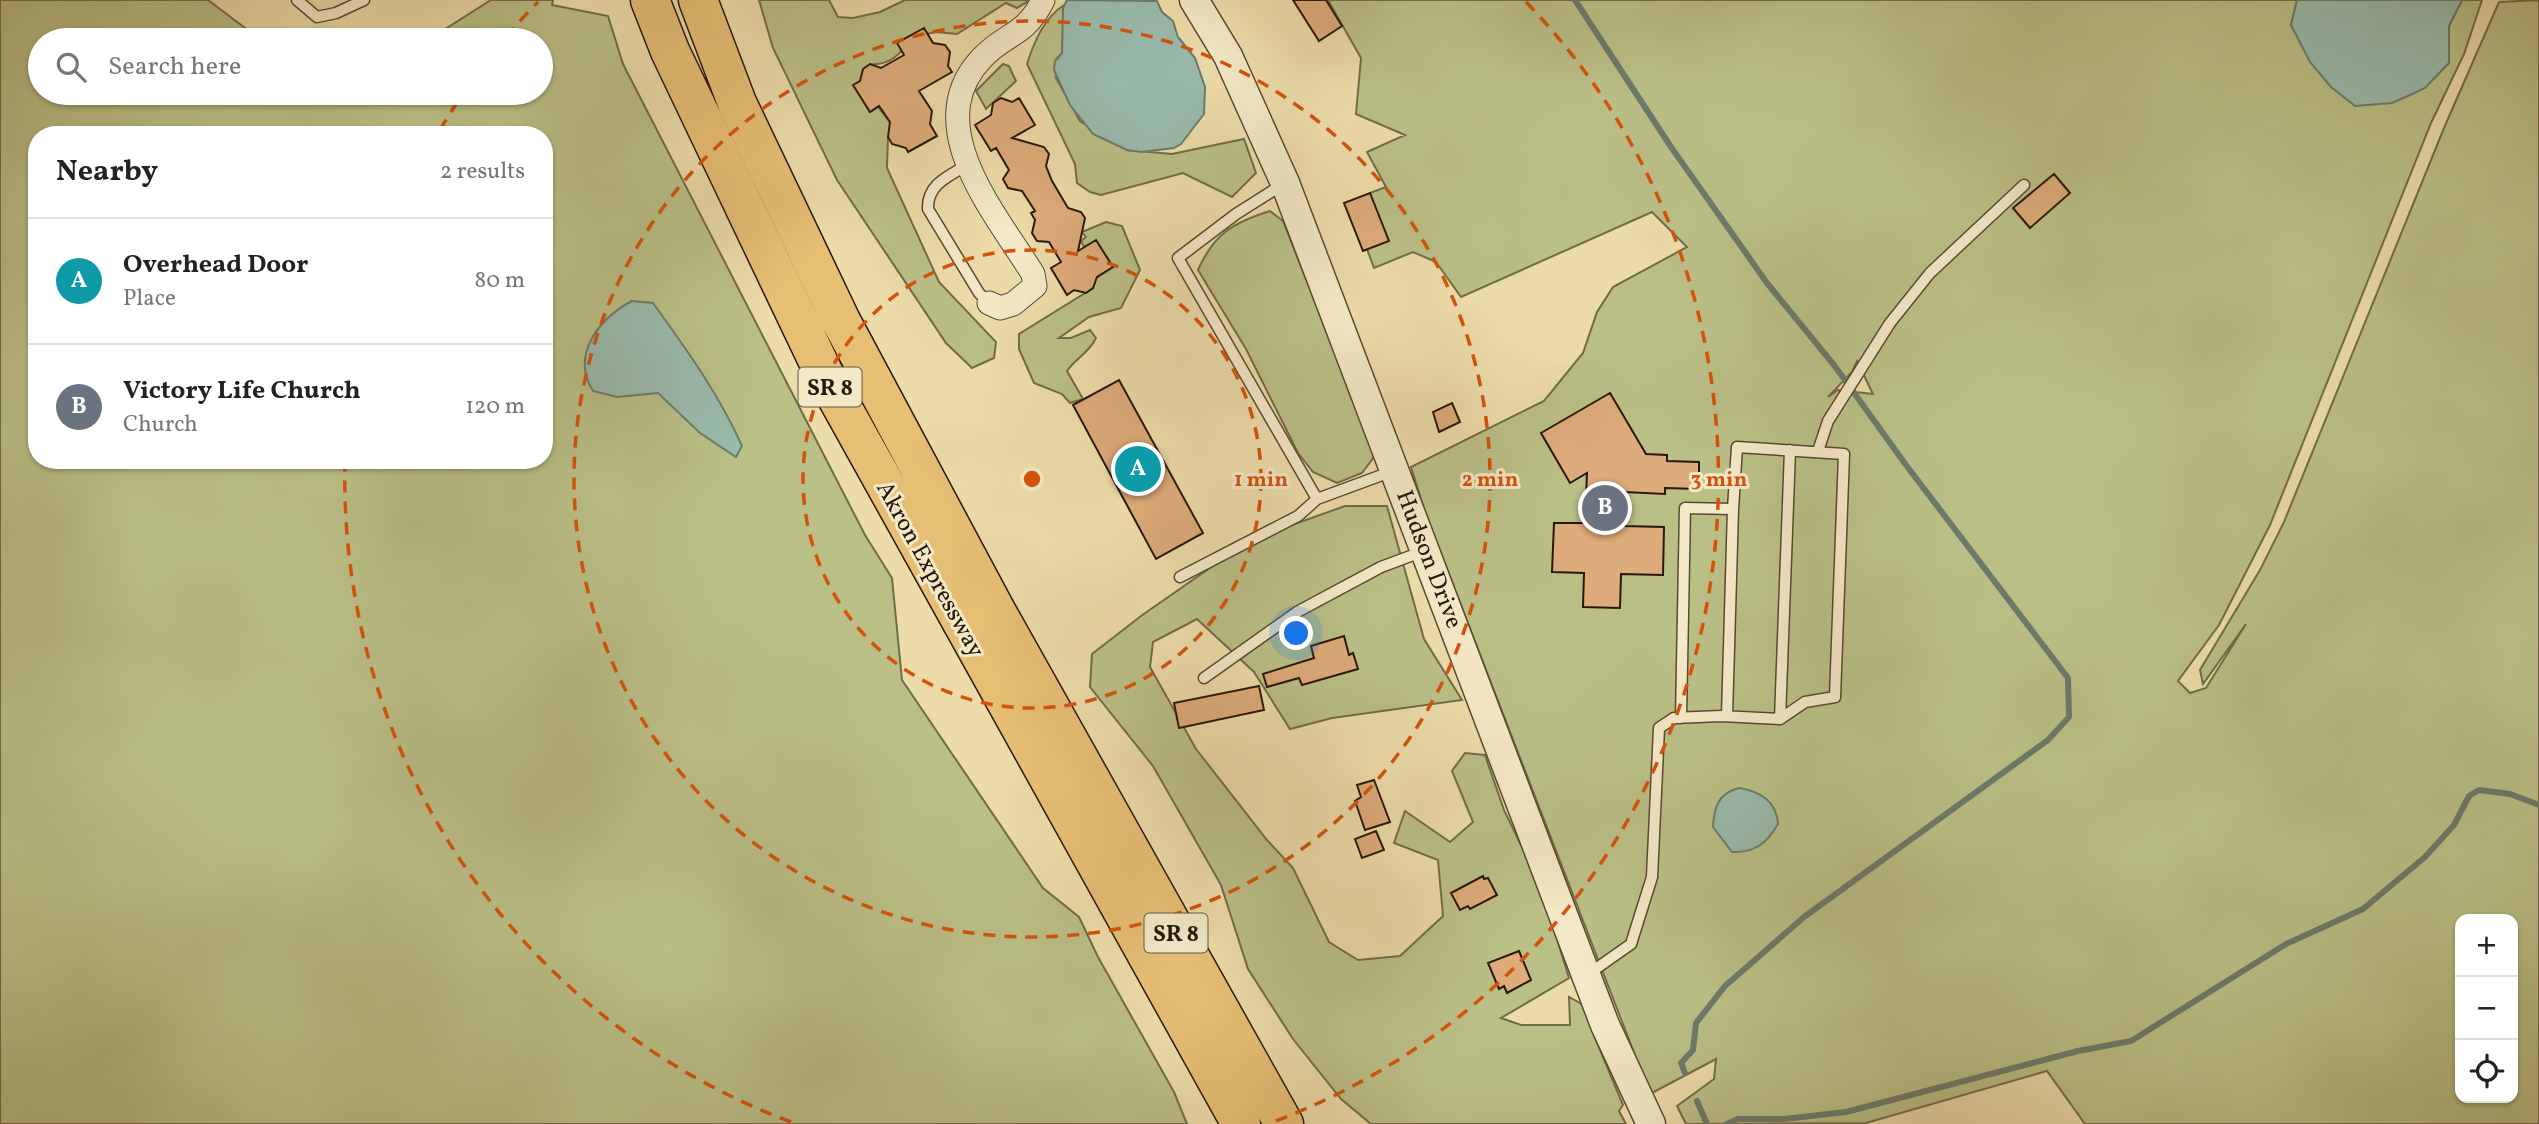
<!DOCTYPE html>
<meta charset="utf-8">
<style>
body{margin:0;font-family:Vollkorn,serif;background:#f6f6f6;color:#222}
.controls{position:absolute;right:21px;bottom:21px;display:grid;overflow:hidden;border-radius:14px;box-shadow:0 2px 5px #0004}
.controls button{width:63px;height:63px;display:grid;place-items:center;padding:0;border:0;border-bottom:2px solid #e0e0e0;background:#fff;color:#222;font:35px sans-serif}
.you{position:absolute;left:1297px;top:634px;width:24px;height:24px;margin:-18px;border:5px solid #fff;border-radius:50%;background:#1a73e8;box-shadow:0 0 0 10px #1a73e833}
.badge{display:grid;place-items:center;width:46px;height:46px;border-radius:50%;background:#111827;color:#fff;font-size:23px;font-weight:700}
.pin{position:absolute;translate:-50% -50%;border:4px solid #fff;box-shadow:0 2px 7px #0006}
.list{margin:0;padding:0;list-style:none}
h2{display:flex;justify-content:space-between;align-items:center;height:91px;margin:0;padding:0 28px;font-size:30px}
h2 small{font-size:23px;font-weight:400;color:#767676}
.list li{display:grid;grid-template-columns:46px 1fr auto;gap:21px;align-items:center;box-sizing:border-box;height:126px;padding:0 28px;border-top:2px solid #e0e0e0}
.list b{display:block;font-size:26px;white-space:nowrap}
.list p{margin:0;font-size:23px;white-space:nowrap;color:#767676}
.list em{font-size:23px;font-style:normal;color:#767676}
.icon{flex:none;width:38px;height:38px;fill:none;stroke:currentColor;stroke-width:2;stroke-linecap:round;stroke-linejoin:round}
.map{position:relative;flex:none;width:2539px;height:1124px;overflow:hidden}
.search{position:absolute;background:#fff;box-shadow:0 2px 5px #0004;left:28px;top:28px;width:525px;height:77px;display:flex;align-items:center;gap:18px;box-sizing:border-box;padding:0 24px;border-radius:38px;color:#767676;font-size:26px}
.panel{position:absolute;background:#fff;box-shadow:0 2px 5px #0004;left:28px;top:126px;width:525px;height:343px;border-radius:28px}
.map>svg:first-child{display:block}
.green{fill:#babf86;stroke:#716c48;stroke-width:2;fill-rule:evenodd}
.water{fill:#99bbac;stroke:#6c7a6b;stroke-width:2}
.lines{fill:none;stroke-linecap:round;stroke-linejoin:round}
.stream{stroke:#6c7a6b;stroke-width:6}
.building{fill:#deab7a;stroke:#281809;stroke-width:2}
.service-casing{stroke:#594931;stroke-width:13}
.minor-casing{stroke:#594931;stroke-width:25}
.tertiary-casing{stroke:#594931;stroke-width:31}
.motorway-casing{stroke:#281809;stroke-width:41}
.service{stroke:#f3e8c7;stroke-width:10}
.minor{stroke:#f3e8c7;stroke-width:23}
.tertiary{stroke:#f3e8c7;stroke-width:28}
.motorway{stroke:#e6be74;stroke-width:38}
.ring{fill:none;stroke:#d5520c;stroke-width:3.5;stroke-dasharray:12 9}
.labels{text-anchor:middle;stroke-width:6;stroke-linejoin:round;paint-order:stroke}
.shield{fill:#f3e8c7;stroke:#655642;stroke-width:2}
.shield-label{font-size:23px;font-weight:bold;fill:#281809}
.street-label{font-size:24px;fill:#281809;stroke:#f3e8c7}
.centre{fill:#d5520c;stroke:#f3e8c7;stroke-width:3.5}
.ring-label{font-size:21px;text-anchor:middle;font-weight:bold;fill:#d5520c;stroke:#f3e8c7;stroke-width:6;stroke-linejoin:round;paint-order:stroke}
</style>
<div class="map">
<svg width="2539" height="1124" viewBox="0 0 2539 1124">
<rect width="100%" height="100%" fill="#ecdca9"/>
<filter id="stains"><feTurbulence type="fractalNoise" baseFrequency=".00286" numOctaves="4"/><feColorMatrix values="0 0 0 0 .2 0 0 0 0 .09 0 0 0 0 .02 0 0 0 .5 -.17"/></filter>
<radialGradient id="worn" r=".72"><stop offset=".6" stop-color="#630" stop-opacity="0"/><stop offset="1" stop-color="#630" stop-opacity=".3"/></radialGradient>
<!-- green -->
<path class="green" d="M0 0H208L261 40H40V93H541V40H428L491 0H553L552 5 608 16 623 64 865 535 892 578 902 680 1043 888 1079 917 1098 957 1174 1092 1187 1124H0ZM37 135H544V460H37Z
M759 0H829L838 17 853 18 880 12 905 0H1030L1017 8 1006 3 957 34 936 32 912 37C902 53 890 66 870 64L864 102 870 112 878 107 893 126 888 137 887 168 939 282 996 342 994 358 972 368 946 343 837 180 773 48Z
M1328 0H2297L2291 25 2449 63V26L2462 0H2482L2464 54 2431 123 2270 525 2219 625 2178 681 2190 693 2206 688 2246 624 2203 684 2200 670 2260 570 2284 522 2444 128 2499 2 2539 0V1124H2085L2047 1071 1866 1123 1686 1124 1677 1106 1714 1079 1716 1059 1650 1094 1425 512 1411 467 1544 401 1583 353 1597 312 1613 287 1687 247 1652 212 1461 297 1436 262 1413 252 1374 268 1367 249 1370 193 1386 187 1367 152 1405 135 1356 114 1361 58ZM1857 361 1873 394 1838 390 1828 397 1852 372ZM2460 919H2513V1098H2460Z
M1064 5 1062 53 1055 61 1056 78 1080 121 1127 150 1172 154 1244 139 1256 173 1232 197 1183 173 1101 195 1090 192 1077 183 1075 164 1027 64C1034 42 1044 18 1064 5Z
M1003 64 1009 66 1016 81 986 109 976 91Z
M1270 211 1283 221 1373 448 1374 457 1362 473 1337 483 1313 472 1298 453 1246 349 1198 270C1214 234 1232 223 1270 211Z
M1106 222 1122 226 1140 270 1121 308 1089 317 1059 338H1071L1090 330 1096 338C1089 353 1076 358 1067 371L1083 399 1070 403 1062 394 1034 383 1019 349V334L1093 288 1095 279 1113 267 1096 241 1084 247 1081 241 1086 237 1082 232Z
M1345 506H1387L1424 639 1462 700 1332 718 1290 729 1254 672 1197 619 1153 642 1150 667 1196 749 1267 840 1293 868 1329 942 1358 960 1400 956 1443 916 1438 860 1394 843 1405 811 1450 842 1473 822 1452 771 1465 753 1485 755 1504 810 1540 884 1569 978 1501 1018 1521 1025H1570L1569 997 1585 1006 1595 1038 1623 1105 1619 1111 1626 1124H1371L1341 1099 1293 1039 1248 969 1221 885 1153 766 1090 687 1092 654 1141 616 1250 540Z"/>
<!-- water -->
<path class="water" d="M1067 0 1157 1 1162 12 1173 21 1178 37 1195 58 1205 87 1204 114 1181 144 1174 148 1141 152 1127 150 1093 134 1070 105 1054 70 1055 61 1062 53 1063 8Z
M2297 0H2462L2449 26V63L2425 88 2410 95 2392 103 2355 106 2331 87 2310 62 2291 25Z
M632 301 653 303C686 349 719 394 742 446L736 457 700 433 658 393 617 397 593 391C570 354 600 318 632 301Z
M1739 788C1759 791 1777 801 1778 824 1767 843 1755 853 1732 852L1713 827C1714 808 1718 793 1739 788Z"/>
<g class="lines">
<!-- stream -->
<path class="stream" d="M1575 0 1671 147 1767 283 1834 365 1906 465 2068 678 2069 717 2048 740 1804 917 1725 986 1696 1023 1693 1050 1681 1063 1685 1073
M1697 1101 1707 1124
M1727 1124 1738 1119H1784L1846 1112 2078 1051 2131 1041 2286 944 2363 909 2425 857 2454 825 2469 796 2479 790 2510 794 2539 805"/>
</g>
<!-- building -->
<path class="building" d="M1293 0H1326L1342 26 1319 41Z
M924 28 933 43 945 45 950 52 948 66 952 72 919 91 932 111 930 124 937 136 908 152 906 148 892 144 888 137 890 122 879 106 870 112 853 85 860 81 863 69 870 64 881 68 904 55 897 43Z
M1001 98 1012 102 1019 98 1035 125 1012 138 1044 147 1049 154 1046 166 1052 181 1068 208 1081 212 1085 218 1078 251 1096 240 1113 267 1097 277 1093 288 1086 293 1074 290 1067 295 1051 268 1061 262 1049 242 1037 241 1032 233 1035 220 1031 213 1035 211 1022 191 1008 188 1003 179 1009 170 996 148 991 151 975 125 991 115 993 103Z
M2054 174 2070 193 2030 228 2013 208Z
M1370 193 1389 241 1363 251 1344 203Z
M1119 380 1203 533 1156 559 1073 405Z
M1610 393 1646 454 1667 455V461L1699 462V489L1665 488V494L1625 492 1624 526 1664 527 1663 575 1621 574 1620 608 1583 607 1584 573 1552 572 1554 523H1585L1587 473 1570 483 1541 433Z
M1452 403 1460 422 1439 432 1433 412Z
M1344 636 1349 655 1353 653 1358 669 1302 685 1299 678 1267 687 1263 674 1314 658 1311 646Z
M1259 686 1264 710 1179 728 1174 703Z
M1374 780 1390 822 1365 830 1355 801 1361 797 1357 785Z
M1376 831 1384 850 1362 858 1355 839Z
M1483 876 1484 879 1488 878 1497 895 1470 909 1468 906 1460 910 1451 893Z
M1519 951 1531 980 1507 993 1504 986 1499 989 1488 963Z"/>
<g class="lines">
<defs>
<path id="service" d="M297 0 317 17 336 13 364 0
M967 165C949 176 927 184 928 209L979 293 989 303
M1285 183 1236 214 1178 258 1317 499 1393 471
M1818 451 1828 421 1890 323 1930 273 2024 185
M1180 577 1298 516 1317 499
M1204 678 1297 612 1381 567 1424 551
M1727 716 1733 509
M1780 719 1790 450
M1587 975 1631 944 1652 877 1659 728 1674 718 1721 716 1780 719 1805 702 1835 697 1844 454 1737 447 1733 509 1685 508 1681 718"/>
<path id="minor" d="M989 303 1000 308 1013 304 1035 286 1033 274C996 214 918 125 982 58 1005 33 1025 37 1043 0"/>
<path id="tertiary" d="M1194 0 1228 56 1285 183 1605 1025 1651 1124"/>
<path id="motorway" d="M650 0 670 51 826 378 1241 1124
M698 0 737 103 841 321 995 609 1284 1124"/>
</defs>
<!-- service casing -->
<use href="#service" class="service-casing"/>
<!-- minor casing -->
<use href="#minor" class="minor-casing"/>
<!-- tertiary casing -->
<use href="#tertiary" class="tertiary-casing"/>
<!-- motorway casing -->
<use href="#motorway" class="motorway-casing"/>
<!-- service -->
<use href="#service" class="service"/>
<!-- minor -->
<use href="#minor" class="minor"/>
<!-- tertiary -->
<use href="#tertiary" class="tertiary"/>
<!-- motorway -->
<use href="#motorway" class="motorway"/>
</g>
<!-- distance rings -->
<g class="ring">
<circle cx="1032" cy="479" r="229"/>
<circle cx="1032" cy="479" r="458"/>
<path d="M791 1122A687 687 0 0 1 345 461M440 130A687 687 0 0 1 462 95M506 37A687 687 0 0 1 538 2M1526 2A687 687 0 0 1 1273 1122"/>
</g>
<g class="labels">
<!-- shield labels -->
<g class="shield">
<rect x="798.5" y="367.5" width="63" height="39" rx="5"/>
<rect x="1144.5" y="913.5" width="63" height="39" rx="5"/>
</g>
<g class="shield-label">
<text x="830" y="395">SR 8</text>
<text x="1176" y="941">SR 8</text>
</g>
<!-- street labels -->
<g class="street-label">
<text transform="translate(1430 559) rotate(69)" y="8">Hudson Drive</text>
<text transform="translate(931 569) rotate(61)" y="8">Akron Expressway</text>
</g>
</g>
<circle cx="1032" cy="479" r="10" class="centre"/>
<g class="ring-label">
<text x="1261" y="486">1 min</text>
<text x="1490" y="486">2 min</text>
<text x="1719" y="486">3 min</text>
</g>
<rect width="100%" height="100%" filter="url(#stains)"/>
<rect width="100%" height="100%" fill="url(#worn)"/>
</svg>
<div class="controls">
<button>+</button>
<button>−</button>
<button><svg class="icon" aria-label="locate" viewBox="0 0 24 24"><circle cx="12" cy="12" r="6"/><path d="M12 2v4M12 18v4M2 12h4M18 12h4"/></svg></button>
</div>
<div class="you"></div>
<div class="pin badge" style="left:1138px;top:469px;background:#0f9aa8">A</div>
<div class="pin badge" style="left:1605px;top:508px;background:#6b7280">B</div>
<div class="search"><svg class="icon" aria-label="search" viewBox="0 0 24 24"><circle cx="10" cy="10" r="6"/><path d="M15 15l6 6"/></svg>Search here</div>
<section class="panel">
<h2>Nearby<small>2 results</small></h2>
<ul class="list">
<li><span class="badge" style="background:#0f9aa8">A</span><div><b>Overhead Door</b><p>Place</p></div><em>80 m</em></li>
<li><span class="badge" style="background:#6b7280">B</span><div><b>Victory Life Church</b><p>Church</p></div><em>120 m</em></li>
</ul>
</section>
</div>
